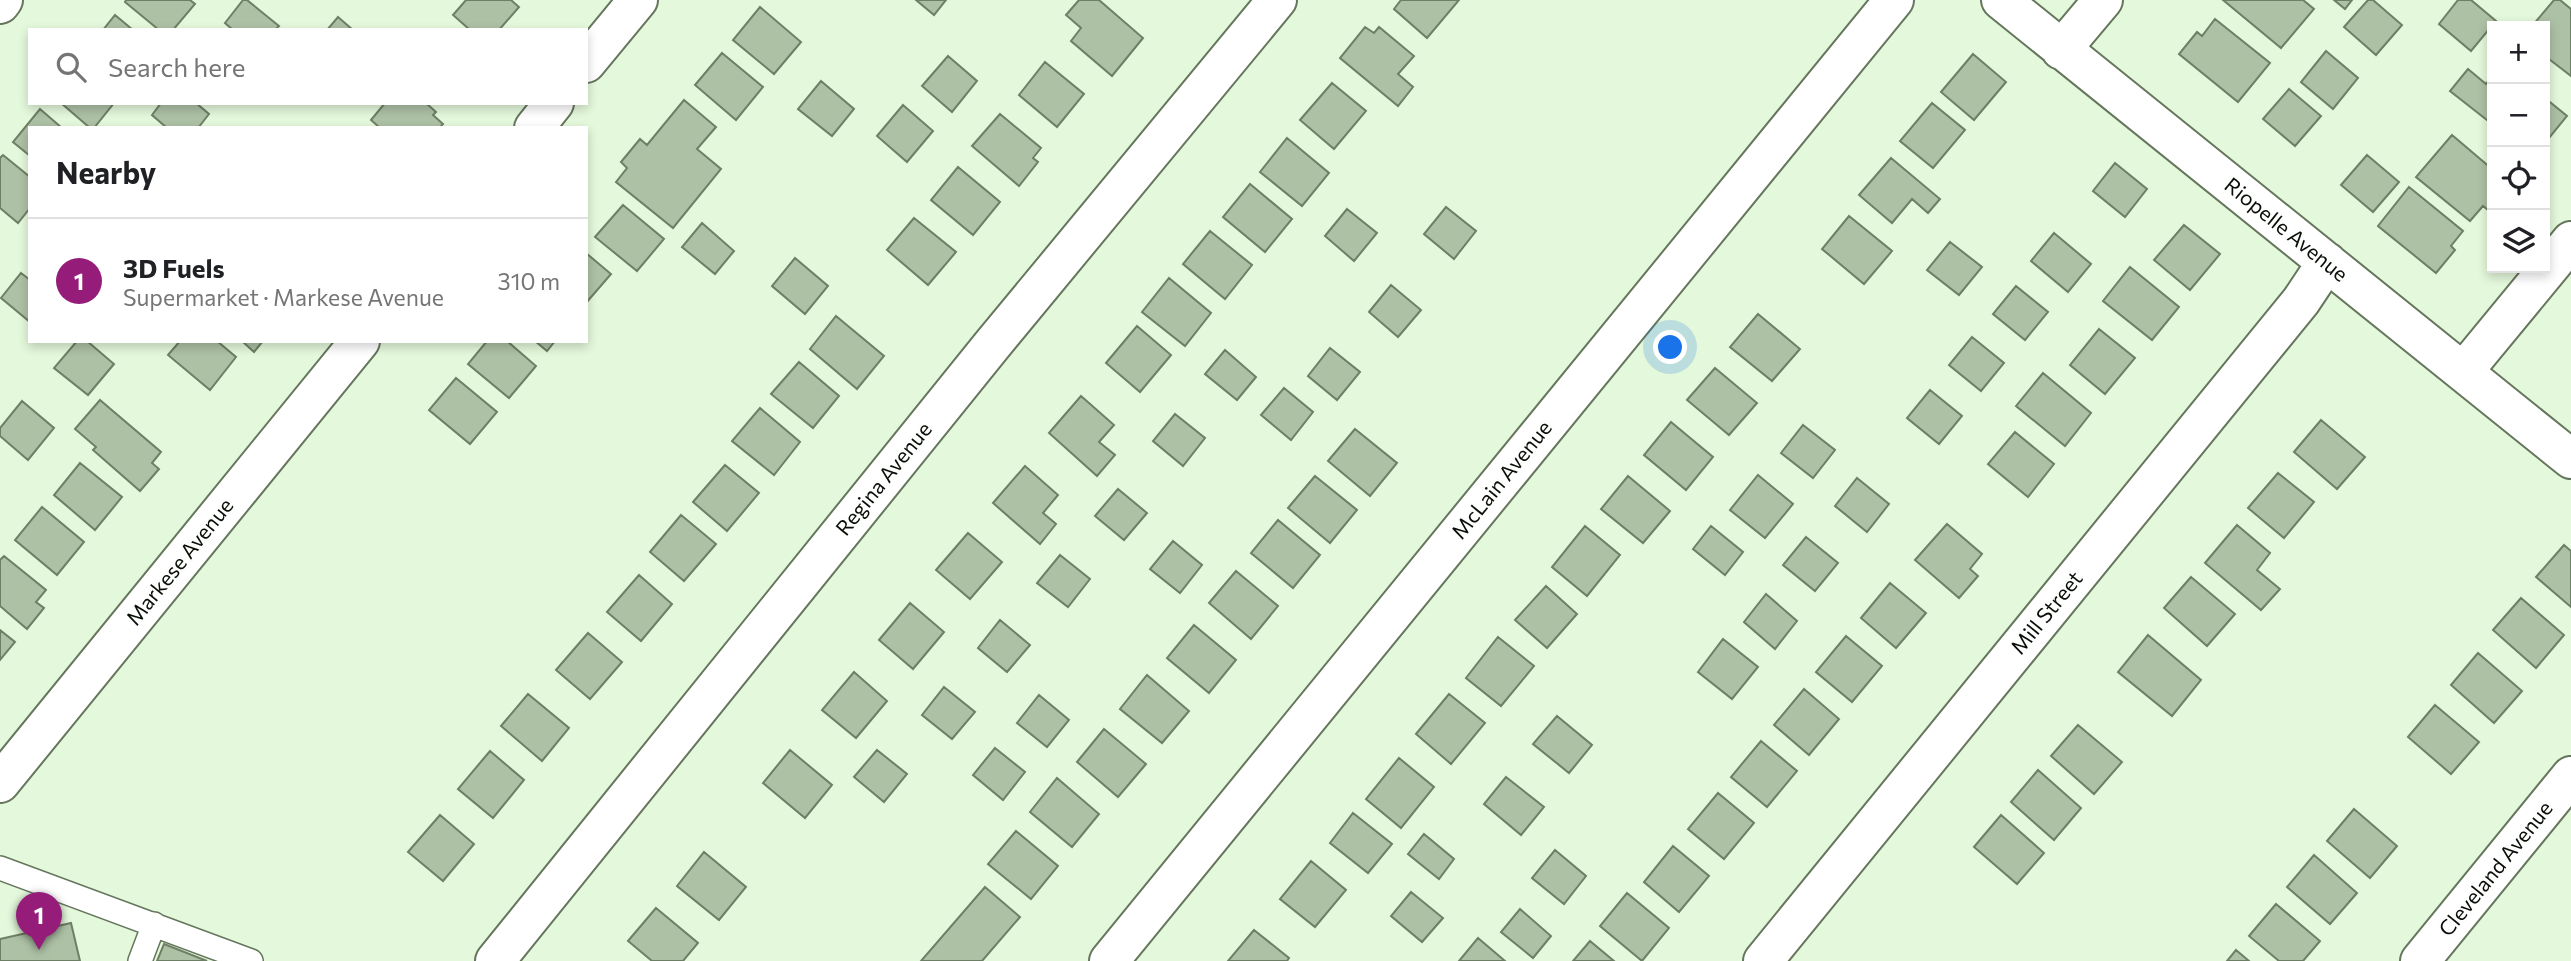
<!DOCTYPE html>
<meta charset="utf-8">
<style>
body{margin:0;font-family:Commissioner,sans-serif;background:#f6f6f6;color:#202124}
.controls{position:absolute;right:21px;top:21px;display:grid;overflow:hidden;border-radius:0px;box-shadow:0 4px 10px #0003}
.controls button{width:63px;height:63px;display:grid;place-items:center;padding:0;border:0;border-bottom:2px solid #e0e0e0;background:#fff;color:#202124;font:35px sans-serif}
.you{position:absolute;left:1671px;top:348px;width:24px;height:24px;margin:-18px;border:5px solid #fff;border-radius:50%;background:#1a73e8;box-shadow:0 0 0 10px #1a73e833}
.badge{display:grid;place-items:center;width:46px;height:46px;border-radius:50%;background:#951c78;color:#fff;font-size:23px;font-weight:700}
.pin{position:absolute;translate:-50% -58px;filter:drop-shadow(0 2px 4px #0008)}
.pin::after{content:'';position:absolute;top:37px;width:24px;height:21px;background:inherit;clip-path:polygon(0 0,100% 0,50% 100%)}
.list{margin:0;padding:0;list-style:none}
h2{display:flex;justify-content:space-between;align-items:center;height:91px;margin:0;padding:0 28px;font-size:30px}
h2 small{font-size:23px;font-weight:400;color:#757577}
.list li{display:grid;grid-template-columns:46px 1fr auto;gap:21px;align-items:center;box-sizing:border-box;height:126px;padding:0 28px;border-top:2px solid #e0e0e0}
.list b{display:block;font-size:26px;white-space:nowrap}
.list p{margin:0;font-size:23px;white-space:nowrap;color:#757577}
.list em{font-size:23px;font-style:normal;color:#757577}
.icon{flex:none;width:38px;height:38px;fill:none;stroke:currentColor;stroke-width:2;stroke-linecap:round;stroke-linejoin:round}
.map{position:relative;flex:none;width:2571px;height:961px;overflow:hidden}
.search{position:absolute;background:#fff;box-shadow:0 4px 10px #0003;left:28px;top:28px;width:560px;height:77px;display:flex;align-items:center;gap:18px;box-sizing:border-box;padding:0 24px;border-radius:0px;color:#757577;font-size:26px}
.panel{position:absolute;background:#fff;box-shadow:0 4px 10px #0003;left:28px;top:126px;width:560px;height:217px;border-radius:0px}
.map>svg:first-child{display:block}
.building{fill:#adc1a5;stroke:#6d7f65;stroke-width:2}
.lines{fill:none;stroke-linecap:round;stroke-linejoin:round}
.service-casing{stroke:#65765d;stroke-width:26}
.minor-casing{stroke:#65765d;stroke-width:42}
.service{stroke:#fff;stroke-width:23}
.minor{stroke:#fff;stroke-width:38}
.labels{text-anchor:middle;stroke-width:6;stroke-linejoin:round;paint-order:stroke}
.street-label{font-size:21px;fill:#090f06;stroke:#fefefe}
</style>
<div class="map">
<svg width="2571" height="961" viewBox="0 0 2571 961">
<rect width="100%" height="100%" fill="#e4f8db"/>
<!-- building -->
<path class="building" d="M126 0H190L195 4 173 30H159L125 2Z
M243 0H247L279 26 275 30H233L225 23Z
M466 0H511L519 7 499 30H470L453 15Z
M916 0H946L934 15Z
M1079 0H1099L1143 38 1112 76 1071 41 1081 28 1066 15Z
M1401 0H1459L1427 38 1394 9Z
M2223 0H2303L2314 9 2281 48Z
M2334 0H2352L2345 9Z
M2368 0H2373L2402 25 2376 55 2344 27Z
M2458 0H2471L2496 21 2471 51 2439 24Z
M2554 0H2560L2571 9V76L2545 56V26H2532Z
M760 7 801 42 774 74 733 40Z
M115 15 133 30H103Z
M338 17 353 30H327Z
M2215 19 2270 63 2238 102 2179 54 2197 32 2202 36Z
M1365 27 1374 33 1379 27 1414 56 1398 74 1413 87 1398 106 1340 58Z
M2326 51 2358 78 2333 109 2301 82Z
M722 53 763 87 736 120 695 85Z
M1973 54 2006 82 1974 120 1941 92Z
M948 56 977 81 952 112 922 86Z
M1045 62 1084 94 1057 127 1019 95Z
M2468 69 2486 84 2492 75V124L2450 91Z
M821 81 854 109 832 136 798 109Z
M1332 83 1366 111 1334 149 1300 120Z
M2289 89 2321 116 2295 146 2263 119Z
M2545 98 2567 116 2545 143Z
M684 100 716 127 697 149 721 169 673 228 616 182 627 168 621 162 640 139 647 145Z
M61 103H114L94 128H90Z
M161 103H196L209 114 198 128H167L152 115Z
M385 103H426L436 112 433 115 443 124 439 128H380L371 120Z
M1932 103 1965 130 1933 168 1900 141Z
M903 105 933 131 907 162 877 136Z
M40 109 62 128H30V156L13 142Z
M1000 114 1041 148 1033 158 1038 162 1019 186 972 146Z
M2452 135 2492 169V205L2488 210 2483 206 2470 221 2416 177Z
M1287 138 1329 173 1302 206 1260 172Z
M3 155 30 177V208L18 223 0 208V158Z
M2367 155 2399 182 2373 212 2341 185Z
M1891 158 1940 199 1928 213 1912 199 1892 223 1859 195Z
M2115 163 2147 189 2125 217 2093 191Z
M958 167 1000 202 973 235 931 200Z
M1250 184 1292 219 1265 252 1223 217Z
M2409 187 2463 231 2451 246 2455 250 2436 273 2378 226Z
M623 205 664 239 637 271 595 237Z
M1446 207 1476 231 1454 259 1424 234Z
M1347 209 1377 233 1354 261 1325 236Z
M1849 216 1892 251 1864 284 1822 249Z
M914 218 956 252 928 285 887 250Z
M702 223 734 251 715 274 682 247Z
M2184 225 2220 254 2190 290 2154 260Z
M1210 231 1252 265 1225 299 1183 264Z
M2054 233 2091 264 2068 292 2031 261Z
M1950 242 1982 267 1959 295 1927 270Z
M586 253 611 274 586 303Z
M795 258 828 286 805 314 772 286Z
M2130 267 2179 307 2152 340 2103 301Z
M21 273 30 280V322L1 298Z
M1169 278 1211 313 1185 346 1142 312Z
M1391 285 1421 310 1398 337 1369 312Z
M2016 286 2048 312 2025 340 1993 314Z
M1758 314 1800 349 1772 381 1730 347Z
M836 316 884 356 857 389 810 349Z
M1137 326 1171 355 1140 392 1106 363Z
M2099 329 2135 358 2105 394 2070 365Z
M1972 337 2004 363 1981 391 1949 365Z
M77 341H87L114 364 88 395 54 368Z
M180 341H217L236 357 210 390 168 355Z
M242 341H263L254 352Z
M487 341H507L536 366 509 398 468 364Z
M535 341H555L547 351Z
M1330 348 1360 372 1337 400 1308 376Z
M1225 350 1256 377 1237 400 1205 374Z
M799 362 839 396 813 428 771 394Z
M1715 368 1757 403 1729 435 1687 400Z
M2043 373 2091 413 2065 446 2016 406Z
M456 378 497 412 470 444 429 410Z
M1284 388 1313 412 1291 440 1261 415Z
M1930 390 1962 416 1939 444 1907 418Z
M1081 396 1114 425 1099 442 1115 455 1097 476 1049 433Z
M100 400 161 452 152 463 159 469 140 491 93 450 96 447 75 429Z
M22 401 54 428 28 460 0 436V428Z
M760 408 800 442 774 475 732 441Z
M1175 414 1205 438 1183 466 1153 441Z
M2321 420 2365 457 2337 489 2294 452Z
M1671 422 1713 457 1686 490 1644 455Z
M1803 425 1835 450 1813 478 1781 453Z
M1355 429 1397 463 1370 496 1328 461Z
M2015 432 2054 464 2028 497 1988 464Z
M80 463 122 497 95 530 54 495Z
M725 465 759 493 727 531 693 502Z
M1025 466 1058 495 1043 513 1056 524 1040 544 993 503Z
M2278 473 2314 502 2284 538 2248 508Z
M1758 475 1793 504 1765 538 1730 510Z
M1315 476 1357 510 1330 543 1288 508Z
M1628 476 1670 511 1643 543 1601 509Z
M1857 478 1889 504 1867 532 1835 506Z
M1118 489 1147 513 1124 540 1095 516Z
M42 507 84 542 57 575 15 540Z
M681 515 716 544 684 581 650 552Z
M1278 520 1320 555 1293 588 1251 553Z
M1947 524 1982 554 1970 569 1978 576 1959 598 1915 560Z
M2237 525 2270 553 2257 570 2280 589 2261 610 2205 563Z
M1585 526 1620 555 1587 596 1552 567Z
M1711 526 1743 552 1725 575 1693 549Z
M968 533 1002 562 970 599 936 570Z
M1806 537 1838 563 1815 591 1783 565Z
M1173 541 1202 565 1180 593 1150 569Z
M2564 545 2571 551V607L2536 577Z
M1060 555 1090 579 1068 607 1037 583Z
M4 556 46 590 36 602 44 608 27 629 0 606V560Z
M1236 571 1278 606 1251 639 1209 603Z
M639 575 672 604 641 641 607 612Z
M2191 577 2235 614 2207 646 2164 608Z
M1890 583 1926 613 1896 648 1861 618Z
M1546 586 1577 614 1547 648 1515 620Z
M1766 594 1797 621 1775 649 1744 622Z
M2521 598 2564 635 2536 668 2493 630Z
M910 603 944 632 913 669 879 640Z
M1000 620 1030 645 1007 672 978 648Z
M1194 625 1236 660 1209 693 1167 658Z
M0 630 15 642 0 660Z
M588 633 622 662 590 699 556 670Z
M2148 635 2201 680 2172 716 2118 672Z
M1846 636 1882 666 1852 702 1816 672Z
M1498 637 1534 666 1501 706 1466 678Z
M1723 639 1758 667 1732 699 1698 672Z
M2478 653 2522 691 2494 723 2451 685Z
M854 672 887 701 856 738 822 710Z
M1147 675 1189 711 1162 743 1120 709Z
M944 687 975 712 952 739 922 715Z
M1804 689 1839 719 1809 755 1774 725Z
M528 694 569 728 542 761 501 726Z
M1449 694 1485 723 1451 764 1416 734Z
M1039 695 1069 720 1047 747 1017 723Z
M2435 705 2479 742 2451 774 2408 737Z
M1557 716 1592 745 1569 773 1533 744Z
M2078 725 2122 762 2094 794 2051 756Z
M1104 729 1146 764 1118 797 1077 762Z
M1761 741 1797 771 1767 807 1731 777Z
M995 748 1025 772 1003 800 973 775Z
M790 750 832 785 805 818 763 783Z
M877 750 907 774 884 802 854 777Z
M490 751 524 780 493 818 458 789Z
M1399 758 1434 787 1401 828 1366 799Z
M2038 770 2081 808 2054 840 2011 802Z
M1506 777 1544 807 1521 835 1484 804Z
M1057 778 1099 814 1072 847 1030 812Z
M1718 793 1754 823 1724 859 1688 829Z
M2354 809 2397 846 2370 878 2327 841Z
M1353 813 1392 844 1368 873 1330 843Z
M440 815 474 844 443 881 408 852Z
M2001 815 2044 853 2017 884 1974 847Z
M1016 831 1058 866 1031 899 988 864Z
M1424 834 1454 859 1439 879 1408 854Z
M1673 846 1709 876 1679 912 1644 882Z
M1555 850 1586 876 1564 904 1532 878Z
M704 852 746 887 719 920 677 886Z
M2314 855 2357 893 2330 924 2287 887Z
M1311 861 1346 890 1315 927 1280 899Z
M985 887 1020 917 982 961H921Z
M1411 892 1443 918 1422 942 1391 916Z
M1627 893 1669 928 1642 961 1600 926Z
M2276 904 2320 941 2303 961H2279L2249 936Z
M656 908 698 943 683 961H652L628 941Z
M1520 909 1551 936 1533 958 1501 932Z
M71 923 80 961H0V939Z
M1254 930 1289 958 1287 961H1228Z
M1478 938 1505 961H1459Z
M1590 941 1614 961H1573Z
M164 944 207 961H157Z
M2236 950 2249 961H2227Z"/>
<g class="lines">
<defs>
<path id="service" d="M0 868 251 961
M140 961 154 924"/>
<path id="minor" d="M2001 0 2571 459
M0 4 3 0
M2061 50 2103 0
M586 63 638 0
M534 128 554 103
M2463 372 2571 241
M0 783 360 341
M495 961 992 345 1277 0
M1109 961 1894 0
M1763 961 2301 301 2327 262
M2420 961 2571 776"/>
</defs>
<!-- service casing -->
<use href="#service" class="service-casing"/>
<!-- minor casing -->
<use href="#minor" class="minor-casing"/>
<!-- service -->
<use href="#service" class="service"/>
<!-- minor -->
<use href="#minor" class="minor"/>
</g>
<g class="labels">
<!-- street labels -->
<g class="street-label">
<text transform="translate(2286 230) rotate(39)" y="7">Riopelle Avenue</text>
<text transform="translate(884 479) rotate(-51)" y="7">Regina Avenue</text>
<text transform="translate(1502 480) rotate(-51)" y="7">McLain Avenue</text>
<text transform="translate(180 562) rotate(-51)" y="7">Markese Avenue</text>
<text transform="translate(2047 613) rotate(-51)" y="7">Mill Street</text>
<text transform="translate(2496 869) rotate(-51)" y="7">Cleveland Avenue</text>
</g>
</g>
</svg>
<div class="controls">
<button>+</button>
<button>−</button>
<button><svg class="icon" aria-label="locate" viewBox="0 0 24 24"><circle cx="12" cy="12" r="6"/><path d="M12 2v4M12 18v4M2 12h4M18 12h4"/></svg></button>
<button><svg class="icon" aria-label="layers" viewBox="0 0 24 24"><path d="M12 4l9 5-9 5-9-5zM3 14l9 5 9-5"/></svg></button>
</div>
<div class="you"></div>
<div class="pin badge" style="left:39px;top:950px">1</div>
<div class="search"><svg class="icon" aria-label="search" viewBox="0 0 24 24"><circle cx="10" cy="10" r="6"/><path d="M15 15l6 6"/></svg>Search here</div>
<section class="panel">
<h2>Nearby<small></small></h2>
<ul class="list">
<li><span class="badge">1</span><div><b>3D Fuels</b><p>Supermarket · Markese Avenue</p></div><em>310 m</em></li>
</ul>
</section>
</div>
